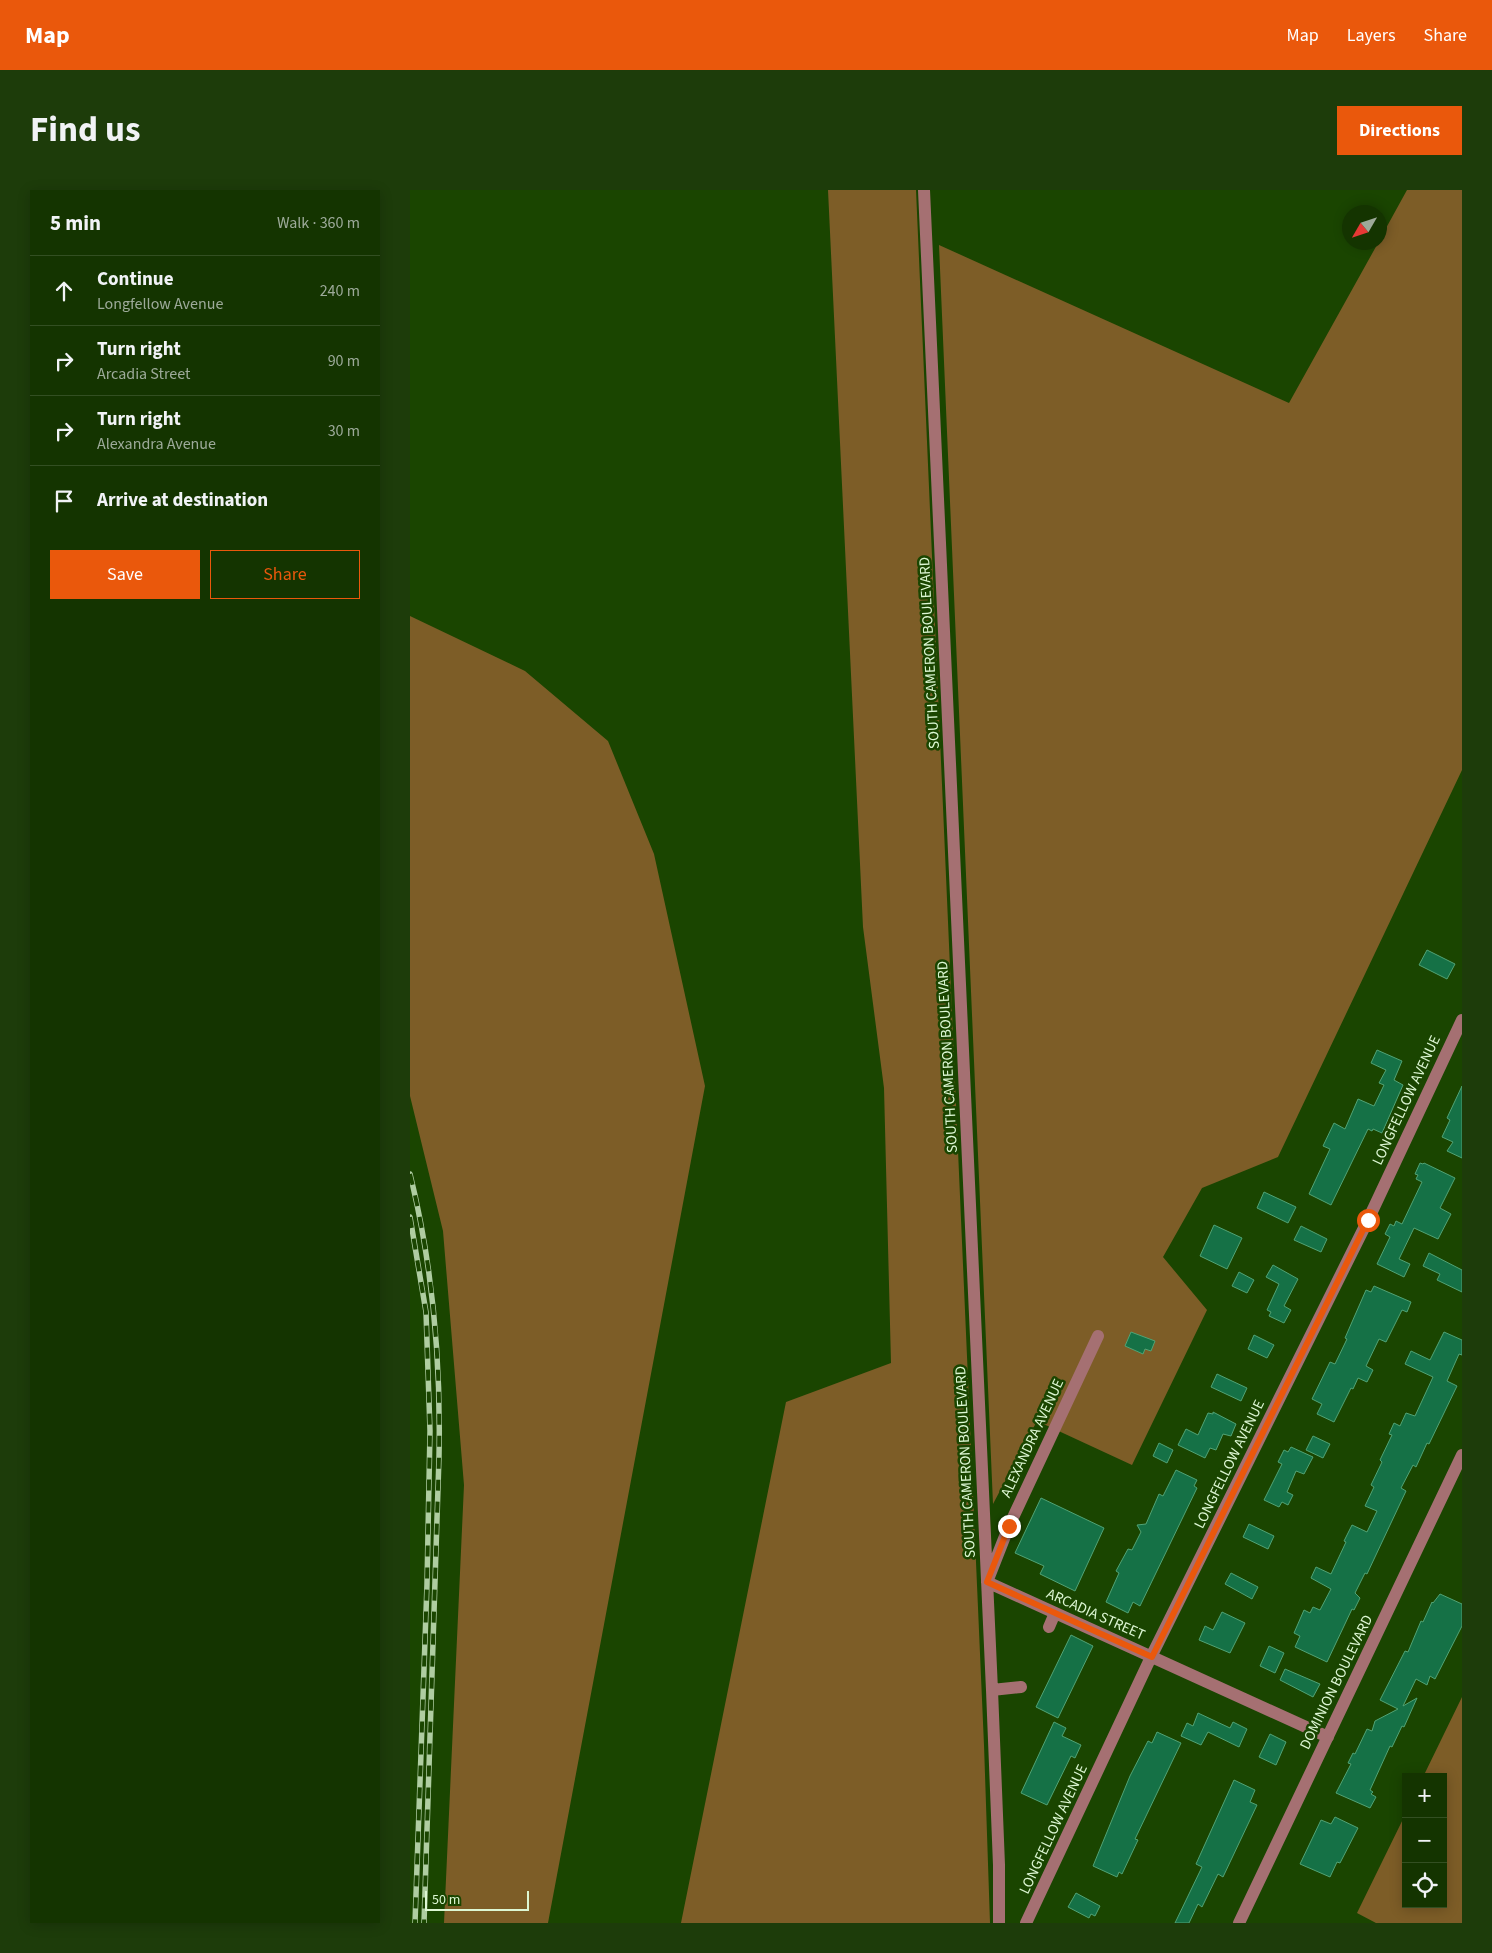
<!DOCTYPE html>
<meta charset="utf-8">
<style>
body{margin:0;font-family:"Source Sans 3",sans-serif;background:#1d3c0a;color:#f1f3f6}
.controls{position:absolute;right:15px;bottom:15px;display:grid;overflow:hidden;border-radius:0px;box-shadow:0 2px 12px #0003}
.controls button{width:45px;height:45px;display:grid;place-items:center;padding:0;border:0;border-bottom:1px solid #334f22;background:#143400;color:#f1f3f6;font:25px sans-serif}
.compass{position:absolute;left:932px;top:15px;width:45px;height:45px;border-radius:50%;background:#143400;box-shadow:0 2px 12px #0003;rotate:231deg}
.scale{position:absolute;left:15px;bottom:12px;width:104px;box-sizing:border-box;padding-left:5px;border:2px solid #ddf7d3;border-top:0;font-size:14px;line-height:18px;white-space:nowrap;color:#ddf7d3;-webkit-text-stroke:4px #1a4500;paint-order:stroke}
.stop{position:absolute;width:15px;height:15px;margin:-11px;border:4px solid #ea580c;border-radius:50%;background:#fff}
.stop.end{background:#ea580c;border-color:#fff;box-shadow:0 1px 5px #0008}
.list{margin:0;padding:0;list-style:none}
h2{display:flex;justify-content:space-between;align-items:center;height:65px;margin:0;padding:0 20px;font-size:21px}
h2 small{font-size:16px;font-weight:400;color:#9daa99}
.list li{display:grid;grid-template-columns:32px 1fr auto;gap:15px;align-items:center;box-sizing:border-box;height:70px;padding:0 20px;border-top:1px solid #334f22}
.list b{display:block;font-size:19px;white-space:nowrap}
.list p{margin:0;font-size:16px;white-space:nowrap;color:#9daa99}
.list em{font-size:16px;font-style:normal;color:#9daa99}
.actions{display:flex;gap:10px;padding:15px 20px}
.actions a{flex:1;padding:11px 0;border:1px solid #ea580c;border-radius:0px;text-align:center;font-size:18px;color:#ea580c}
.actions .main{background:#ea580c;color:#fff}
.icon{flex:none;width:28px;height:28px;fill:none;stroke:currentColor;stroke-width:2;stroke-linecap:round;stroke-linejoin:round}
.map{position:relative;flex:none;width:1052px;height:1733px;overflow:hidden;border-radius:0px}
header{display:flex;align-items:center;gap:30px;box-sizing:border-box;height:70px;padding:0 25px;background:#ea580c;color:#fff}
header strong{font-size:24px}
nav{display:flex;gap:28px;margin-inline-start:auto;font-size:18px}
.intro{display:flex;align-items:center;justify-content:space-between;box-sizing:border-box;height:120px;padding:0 30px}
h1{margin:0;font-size:35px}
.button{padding:12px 22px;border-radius:0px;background:#ea580c;color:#fff;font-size:18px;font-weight:700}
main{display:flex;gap:30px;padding:0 30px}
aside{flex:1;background:#143400;border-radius:0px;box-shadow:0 2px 12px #0003}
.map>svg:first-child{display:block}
.green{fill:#7d5d27}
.building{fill:#157146;stroke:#51a375}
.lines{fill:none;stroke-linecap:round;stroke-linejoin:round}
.minor{stroke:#a57072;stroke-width:12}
.rail-casing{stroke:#afcda1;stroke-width:5.5}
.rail{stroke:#1a4500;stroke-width:4;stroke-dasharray:11;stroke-linecap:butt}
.route{stroke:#ea580c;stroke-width:6}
.labels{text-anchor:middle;stroke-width:5;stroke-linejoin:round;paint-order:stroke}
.street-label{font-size:15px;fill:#ddf7d3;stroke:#1a4500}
</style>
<header>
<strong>Map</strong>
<nav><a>Map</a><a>Layers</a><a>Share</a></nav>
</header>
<div class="intro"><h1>Find us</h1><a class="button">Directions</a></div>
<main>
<aside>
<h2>5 min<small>Walk · 360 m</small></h2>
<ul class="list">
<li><svg class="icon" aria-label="ahead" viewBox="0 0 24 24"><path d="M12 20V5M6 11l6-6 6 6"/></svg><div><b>Continue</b><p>Longfellow Avenue</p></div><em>240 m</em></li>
<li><svg class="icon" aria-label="right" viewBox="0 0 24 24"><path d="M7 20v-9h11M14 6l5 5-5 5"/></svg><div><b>Turn right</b><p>Arcadia Street</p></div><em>90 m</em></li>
<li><svg class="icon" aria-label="right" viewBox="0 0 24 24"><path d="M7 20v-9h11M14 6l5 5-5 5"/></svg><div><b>Turn right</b><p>Alexandra Avenue</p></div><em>30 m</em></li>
<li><svg class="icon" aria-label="arrive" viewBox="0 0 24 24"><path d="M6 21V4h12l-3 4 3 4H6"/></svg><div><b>Arrive at destination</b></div></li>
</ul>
<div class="actions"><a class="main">Save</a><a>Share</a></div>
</aside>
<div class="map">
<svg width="1052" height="1733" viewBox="0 0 1052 1733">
<rect width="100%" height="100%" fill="#1a4500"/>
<!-- green -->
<path class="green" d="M418 0H506L574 1555 580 1733H271L376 1212 481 1173 474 898 453 737Z
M997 0H1052V580L868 967 792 998 753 1067 797 1120 722 1275 627 1231 583 1314 529 55 879 213 968 53 969 52 970 49Z
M0 426 115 481 198 551 244 664 295 896 138 1733H34L54 1295 33 1041 0 906Z
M1052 1507V1733H966L947 1723 996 1623V1714H1033V1587H1013Z"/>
<!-- building -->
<path class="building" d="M1017 760 1045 774 1037 789 1009 775Z
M967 860 992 871 984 890 993 895 972 943 963 939 962 941 958 939 921 1015 899 1004 920 959 913 956 924 933 935 939 948 909 964 916 974 895 969 893 976 880 961 873Z
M1052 896V968L1037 961 1043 952 1032 947 1040 930 1037 928Z
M1010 973 1013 974 1014 973 1045 988 1030 1018 1041 1024 1028 1049 1004 1038 989 1069 1000 1074 994 1087 967 1074 980 1047 975 1044 980 1034 984 1036 986 1031 992 1034 1012 992 1006 989 1008 985 1005 984Z
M854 1002 886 1017 878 1033 847 1018Z
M804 1035 832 1048 817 1079 790 1066Z
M891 1036 917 1049 911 1062 884 1050Z
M1019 1063 1052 1080V1102L1027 1090 1030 1084 1013 1076Z
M863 1075 888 1089 874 1116 881 1120 874 1133 859 1126 861 1122 857 1120 869 1094 856 1087Z
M829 1082 844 1090 837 1103 822 1096Z
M964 1096 1001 1112 997 1122 992 1120 976 1152 969 1149 956 1176 963 1180 957 1192 948 1188 943 1199 941 1198 924 1232 907 1224 912 1214 902 1209 920 1172 925 1174 937 1149 935 1148 956 1100 961 1102Z
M721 1142 745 1151 741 1161 735 1159 733 1164 715 1156Z
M1034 1142 1052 1150V1165L1049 1164 1037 1191 1047 1196 1019 1254 1017 1253 1006 1277 1003 1275 991 1298 996 1301 957 1384 955 1383 945 1403 950 1408 944 1420 942 1419 917 1472 885 1457 890 1446 884 1443 894 1420 900 1423 903 1417 910 1420 921 1399 901 1388 906 1377 921 1384 936 1352 934 1351 942 1335 957 1342 967 1321 955 1316 964 1297 961 1295 972 1272 970 1270 982 1245 979 1244 984 1233 990 1236 996 1223 1005 1226 1023 1187 995 1174 1001 1161 1020 1170Z
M844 1145 864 1155 857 1168 838 1159Z
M807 1184 837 1198 831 1211 801 1197Z
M803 1222 826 1234 821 1246 813 1244 806 1260 800 1258 795 1268 768 1255 776 1239 788 1245 798 1223 803 1224Z
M903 1246 920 1254 913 1268 896 1260Z
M749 1253 763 1260 757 1273 743 1266Z
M881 1257 903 1267 894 1284 886 1281 877 1302 883 1305 878 1315 872 1312 869 1317 854 1310 872 1274 868 1272 874 1260 878 1262Z
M766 1280 787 1290 784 1296 787 1298 730 1416 723 1412 718 1423 696 1412 709 1383 706 1381 718 1359 722 1360 731 1342 727 1335 736 1334 749 1304 753 1306Z
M631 1308 694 1338 665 1401 630 1384 634 1376 605 1363Z
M839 1334 864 1346 858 1359 833 1347Z
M821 1383 848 1397 842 1409 815 1394Z
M1030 1404 1052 1414V1436L1025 1489 1020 1486 1017 1495 1006 1489 993 1516 1007 1508 994 1537 992 1536 982 1557 980 1556 960 1600 963 1602 961 1604 966 1607 960 1618 926 1603 941 1574 938 1573 943 1563 945 1564 957 1539 962 1541 965 1531 988 1519 970 1510 995 1461 998 1462 1011 1431 1013 1432 1022 1412 1023 1413Z
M812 1422 835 1433 820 1463 789 1450 795 1436 803 1440Z
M661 1445 683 1456 648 1528 626 1517Z
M859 1456 874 1463 865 1483 850 1476Z
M875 1479 910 1494 903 1507 870 1490Z
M788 1523 820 1538 823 1532 837 1539 829 1557 798 1542 791 1555 771 1546 777 1533 783 1536Z
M644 1532 656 1538 652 1546 671 1555 665 1568 661 1566 637 1615 611 1603Z
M747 1542 771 1553 725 1649 728 1650 712 1684 709 1682 707 1687 683 1676 720 1586 738 1551 742 1553Z
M860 1544 876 1552 866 1575 849 1567Z
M824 1590 845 1600 840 1612 847 1615 813 1687 808 1684 792 1717 788 1714 779 1733H765L792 1677 786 1674Z
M925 1627 948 1638 930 1673 927 1672 920 1687 890 1674 911 1630 921 1634Z
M666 1703 690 1716 685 1726 681 1724 679 1728 658 1717Z"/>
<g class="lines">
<!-- minor -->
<path class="minor" d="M514 0 582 1500 589 1675V1733
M688 1146 599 1336 577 1392 918 1547
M639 1437 645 1423
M582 1500 611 1497
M616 1733 741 1467 958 1030 1052 830
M829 1733 1052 1265"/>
<defs>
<path id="rail" d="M0 984C23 1077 31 1172 29 1267L14 1733
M0 1027 16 1122 20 1241 17 1394 5 1733"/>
</defs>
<!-- rail casing -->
<use href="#rail" class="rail-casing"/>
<!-- rail -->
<use href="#rail" class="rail"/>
</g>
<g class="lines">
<!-- route -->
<path class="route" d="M599 1336 577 1392 742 1467 958 1030"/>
</g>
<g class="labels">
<!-- street labels -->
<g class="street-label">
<text transform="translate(519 463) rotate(-93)" y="5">SOUTH CAMERON BOULEVARD</text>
<text transform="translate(537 867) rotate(-93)" y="5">SOUTH CAMERON BOULEVARD</text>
<text transform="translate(996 910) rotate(-65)" y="5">LONGFELLOW AVENUE</text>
<text transform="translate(622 1248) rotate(-65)" y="5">ALEXANDRA AVENUE</text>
<text transform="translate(555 1272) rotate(-93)" y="5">SOUTH CAMERON BOULEVARD</text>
<text transform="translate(819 1274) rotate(-64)" y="5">LONGFELLOW AVENUE</text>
<text transform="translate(686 1424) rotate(24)" y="5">ARCADIA STREET</text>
<text transform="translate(926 1492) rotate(-64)" y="5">DOMINION BOULEVARD</text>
<text transform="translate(643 1639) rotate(-65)" y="5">LONGFELLOW AVENUE</text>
</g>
</g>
</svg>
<div class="controls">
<button>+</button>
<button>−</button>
<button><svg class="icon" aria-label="locate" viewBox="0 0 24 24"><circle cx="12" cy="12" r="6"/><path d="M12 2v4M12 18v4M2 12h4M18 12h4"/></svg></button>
</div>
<svg class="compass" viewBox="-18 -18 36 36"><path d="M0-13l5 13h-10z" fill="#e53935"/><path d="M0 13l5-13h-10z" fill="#9daa99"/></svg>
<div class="scale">50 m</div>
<div class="stop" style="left:958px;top:1030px"></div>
<div class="stop end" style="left:599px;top:1336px"></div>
</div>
</main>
